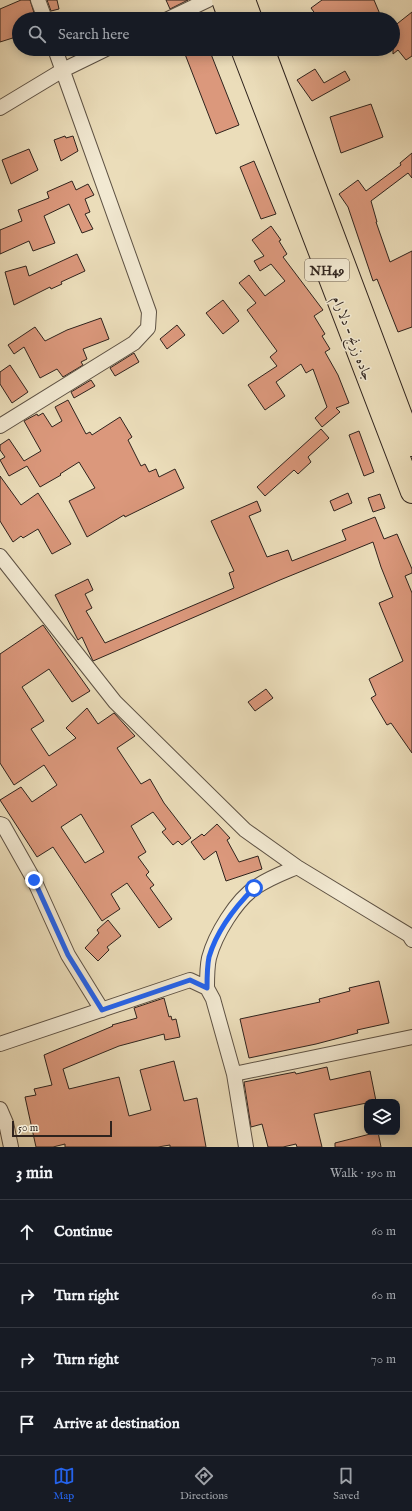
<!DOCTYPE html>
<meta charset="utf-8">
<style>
body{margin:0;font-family:"IM FELL English",Amiri,serif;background:#242831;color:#f1f3f6}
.controls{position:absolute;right:12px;bottom:12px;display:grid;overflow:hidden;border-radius:8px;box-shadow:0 2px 10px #0003}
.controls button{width:36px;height:36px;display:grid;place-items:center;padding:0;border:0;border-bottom:1px solid #363941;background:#171b24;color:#f1f3f6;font:20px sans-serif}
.scale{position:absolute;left:12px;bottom:10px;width:100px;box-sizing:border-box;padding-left:4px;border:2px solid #2f231d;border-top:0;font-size:11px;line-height:14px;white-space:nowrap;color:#2f231d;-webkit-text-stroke:3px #f2e9d2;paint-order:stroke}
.stop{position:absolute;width:12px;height:12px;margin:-9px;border:3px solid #2563eb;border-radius:50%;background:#fff}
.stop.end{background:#2563eb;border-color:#fff;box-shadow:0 1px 4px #0008}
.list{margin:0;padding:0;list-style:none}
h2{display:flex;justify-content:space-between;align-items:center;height:52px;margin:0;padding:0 16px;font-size:17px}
h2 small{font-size:13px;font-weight:400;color:#9ea1a6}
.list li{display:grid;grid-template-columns:26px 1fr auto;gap:12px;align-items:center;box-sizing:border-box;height:64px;padding:0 16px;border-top:1px solid #363941}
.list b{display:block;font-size:15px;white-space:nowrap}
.list em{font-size:13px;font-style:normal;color:#9ea1a6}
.icon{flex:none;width:22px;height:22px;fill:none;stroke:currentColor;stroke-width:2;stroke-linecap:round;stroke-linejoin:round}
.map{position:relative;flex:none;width:412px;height:1147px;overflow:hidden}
.search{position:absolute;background:#171b24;box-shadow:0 2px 10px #0003;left:12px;right:12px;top:12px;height:44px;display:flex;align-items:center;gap:10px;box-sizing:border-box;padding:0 14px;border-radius:22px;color:#9ea1a6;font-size:15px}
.sheet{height:308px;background:#171b24}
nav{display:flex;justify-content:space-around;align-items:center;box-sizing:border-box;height:56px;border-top:1px solid #363941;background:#171b24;font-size:11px;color:#9ea1a6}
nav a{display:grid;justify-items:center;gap:2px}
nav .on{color:#2563eb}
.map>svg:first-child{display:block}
.building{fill:#db987c;stroke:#2f231d;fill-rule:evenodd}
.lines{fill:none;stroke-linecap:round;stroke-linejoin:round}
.minor-casing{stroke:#5e5244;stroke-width:16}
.trunk-casing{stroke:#2f231d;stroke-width:24}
.minor{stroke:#f2e9d2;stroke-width:14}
.trunk{stroke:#ebddba;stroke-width:22}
.route{stroke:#2563eb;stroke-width:5}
.labels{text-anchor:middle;stroke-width:3;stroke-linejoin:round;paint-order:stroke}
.shield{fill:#f2e9d2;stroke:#6a5e53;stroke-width:1}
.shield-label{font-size:13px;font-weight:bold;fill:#2f231d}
.street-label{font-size:14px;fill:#2f231d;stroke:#f2e9d2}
</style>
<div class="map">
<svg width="412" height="1147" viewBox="0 0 412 1147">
<rect width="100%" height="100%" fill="#ebddba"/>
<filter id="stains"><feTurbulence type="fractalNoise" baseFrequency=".005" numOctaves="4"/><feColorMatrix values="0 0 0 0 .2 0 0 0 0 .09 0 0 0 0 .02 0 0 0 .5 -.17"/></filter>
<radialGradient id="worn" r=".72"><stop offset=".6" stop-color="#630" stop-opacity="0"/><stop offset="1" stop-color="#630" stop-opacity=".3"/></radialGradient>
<!-- building -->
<path class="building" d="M21 0H30L35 16H32L33 19H19V36L0 42V9Z
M47 0H57L59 9 51 11Z
M166 0H188L170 9Z
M322 0H374L382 19H319L311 8Z
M412 12V56L406 60 398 50 393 54V27Z
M183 49H209L239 125 216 134Z
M315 69 324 83 345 71 350 80 312 101 297 80Z
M371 104 383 137 341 153 330 117Z
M65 136 66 138 73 136 78 151 61 161 54 140Z
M29 149 38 170 11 184 2 160Z
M412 153V178L408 173 371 201 377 222H376L390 262 412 251V327L398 332 377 279 373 281 348 207 339 194 358 180 366 191 401 165 400 163Z
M254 161 276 214 261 219 240 167Z
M72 181 76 190 88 184 94 195 85 199 90 212 85 214 93 229 82 233 69 204 44 216 55 243 33 251 29 241 0 254V230L22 221 18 210 49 198 47 192Z
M271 226 281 240 279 241 287 254 283 257 323 310 314 316 325 334 322 336 330 349 325 352 338 375 349 403 336 408 340 412 322 427 315 418 327 407 313 369 306 373 301 364 276 382 285 396 265 410 248 385 277 366 270 357 277 351 247 310 256 303 239 283 249 275 265 296 285 281 271 264 260 271 254 261 264 256 252 240Z
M77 254 85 271 61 282 62 284 51 289 50 287 14 305 5 272 26 266 29 276Z
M223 300 239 321 223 334 206 313Z
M101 318 109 339 83 349 87 359 81 362 83 365 63 377 57 369 40 378 24 347 14 354 8 345 35 327 45 341 67 330Z
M177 325 185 335 167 349 160 339Z
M134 353 139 362 115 376 110 368Z
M10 365 28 392 12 403 0 384V372Z
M91 380 95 386 74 398 71 392Z
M68 400 86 434 90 432 92 435 120 417 132 437 128 440 141 466 145 464 149 472 156 469 159 477 175 469 184 488 125 517 124 515 87 537 69 501 95 488 79 462 60 474 61 475 40 487 27 466 9 476 0 460 5 457 0 450V445L9 439 24 461 41 451 24 421 37 414 38 416 43 413 52 427 62 421 55 407Z
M321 429 329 438 308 457 311 462 298 474 294 470 265 496 257 487Z
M359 431 374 472 364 476 349 435Z
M0 476 21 505 38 493 71 544 52 554 38 529 23 538 21 536 13 542 0 521Z
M348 493 352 503 334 511 330 501Z
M380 494 385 508 373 512 368 498Z
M257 501 261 511 249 516 267 557 288 550 292 561 346 540 342 530 375 517 384 539 397 534 412 569V573L405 576 412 593V753L391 723 387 725 371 698 376 695 369 679 403 661 379 603 393 597 381 567 373 542 280 580 93 661 82 637 78 640 55 595 88 579 93 590 85 594 92 608 86 611 105 643 234 588 229 573 234 571 211 521Z
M43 625 90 691 72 702 49 669 22 687 44 721 31 729 49 756 76 738 66 728 87 708 98 724 114 713 135 736 117 748 141 784 150 779 164 803 191 838 182 845 178 841 173 845 162 832 166 829 153 812 131 826 146 852 138 857 149 872 146 875 154 885 150 888 172 919 159 928 127 883 111 894 120 909 102 921 53 847 37 857 0 800 21 787 32 802 57 785 44 765 14 785 0 763V654ZM81 814 104 852 85 863 61 827Z
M266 689 273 698 255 711 248 702Z
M217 824 230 838 227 840 239 862 258 856 262 869 226 881 216 851 204 860 191 842 202 834 204 836Z
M108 920 121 936 107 947 109 950 98 961 85 948 99 933 97 930Z
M379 981 389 1023 357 1030 358 1033 316 1044 249 1058 240 1019 320 1002 319 999 350 991 349 988Z
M164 998 169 1017 171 1016 172 1020 176 1019 180 1037 165 1040 164 1034 119 1046 63 1069 69 1089 119 1077 129 1116 151 1110 140 1070 174 1061 184 1101 197 1098 206 1147H170V1145L158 1147H65V1144L53 1147H36L25 1097 36 1095 34 1089 52 1085 44 1055 113 1026 112 1025 137 1018 134 1008Z
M327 1067 330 1080 370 1071 376 1101 314 1114 322 1147H297L296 1144 283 1147H268L262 1124 251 1127 244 1082 295 1072 296 1074Z
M378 1132 381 1147H335V1143Z"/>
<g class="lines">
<defs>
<path id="minor" d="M38 0 45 19
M168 19 208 0
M0 108 63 70 106 49
M0 426 134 343 148 328 149 312 55 49
M0 556 115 702 245 830 297 867 409 935 412 940
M0 824 3 825 34 880 68 955 102 1010
M207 988C207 978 207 967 209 958 215 935 236 900 256 887 269 878 283 873 297 867
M0 1044 190 980 207 988 213 999 234 1074 246 1147
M234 1074 412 1037
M0 1109 6 1123 11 1147"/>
<path id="trunk" d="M223 0 230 19
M244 0 251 19
M242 49 412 492
M263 49 412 445"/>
</defs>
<!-- minor casing -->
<use href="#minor" class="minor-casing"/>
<!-- trunk casing -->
<use href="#trunk" class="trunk-casing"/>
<!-- minor -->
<use href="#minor" class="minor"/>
<!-- trunk -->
<use href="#trunk" class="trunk"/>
</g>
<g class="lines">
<!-- route -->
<path class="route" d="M34 880 68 955 102 1010 190 980 207 988C207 978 207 967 209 957 217 930 235 907 254 888"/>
</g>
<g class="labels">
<!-- shield labels -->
<rect class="shield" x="305" y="259" width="44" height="22" rx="3"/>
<g class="shield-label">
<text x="327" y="275">NH49</text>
</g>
<!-- street labels -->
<g class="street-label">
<text transform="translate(353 338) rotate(69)" y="5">جاده زرنج - دلارام</text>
</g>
</g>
<rect width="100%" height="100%" filter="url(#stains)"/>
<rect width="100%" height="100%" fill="url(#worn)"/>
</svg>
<div class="controls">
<button><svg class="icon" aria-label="layers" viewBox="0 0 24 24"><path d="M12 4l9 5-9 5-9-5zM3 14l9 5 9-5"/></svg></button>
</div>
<div class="scale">50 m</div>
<div class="stop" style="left:254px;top:888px"></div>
<div class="stop end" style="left:34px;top:880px"></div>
<div class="search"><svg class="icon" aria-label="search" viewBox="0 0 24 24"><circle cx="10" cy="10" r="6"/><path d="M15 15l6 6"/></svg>Search here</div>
</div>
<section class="sheet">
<h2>3 min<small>Walk · 190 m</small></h2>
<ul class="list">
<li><svg class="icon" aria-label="ahead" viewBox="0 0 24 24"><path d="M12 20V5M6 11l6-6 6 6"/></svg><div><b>Continue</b></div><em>60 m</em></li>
<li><svg class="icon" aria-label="right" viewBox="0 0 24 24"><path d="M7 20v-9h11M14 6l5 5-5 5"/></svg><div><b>Turn right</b></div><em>60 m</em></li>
<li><svg class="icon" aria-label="right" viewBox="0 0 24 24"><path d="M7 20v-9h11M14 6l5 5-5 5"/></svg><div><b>Turn right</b></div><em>70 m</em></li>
<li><svg class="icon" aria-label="arrive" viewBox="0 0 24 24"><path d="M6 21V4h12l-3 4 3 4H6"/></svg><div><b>Arrive at destination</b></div></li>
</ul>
</section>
<nav>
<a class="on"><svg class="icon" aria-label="map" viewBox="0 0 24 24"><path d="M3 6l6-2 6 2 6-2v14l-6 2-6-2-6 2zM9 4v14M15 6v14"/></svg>Map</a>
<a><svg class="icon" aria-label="directions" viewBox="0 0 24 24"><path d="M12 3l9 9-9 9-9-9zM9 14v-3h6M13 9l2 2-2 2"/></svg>Directions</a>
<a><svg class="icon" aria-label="saved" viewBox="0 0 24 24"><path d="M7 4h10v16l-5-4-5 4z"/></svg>Saved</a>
</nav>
